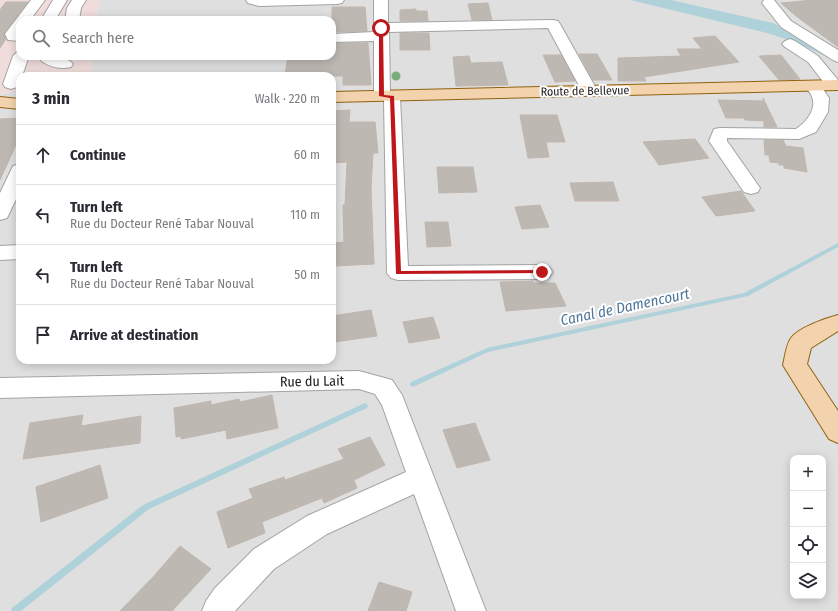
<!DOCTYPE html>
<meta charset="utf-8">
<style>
body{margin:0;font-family:"Fira Sans Condensed",sans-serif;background:#f2f2f3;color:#2b2b33}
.controls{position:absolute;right:12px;bottom:12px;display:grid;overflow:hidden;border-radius:8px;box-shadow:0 2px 10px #0003}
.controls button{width:36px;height:36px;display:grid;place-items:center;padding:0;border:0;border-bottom:1px solid #e1e1e2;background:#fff;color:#2b2b33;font:20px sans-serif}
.stop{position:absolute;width:12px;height:12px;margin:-9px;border:3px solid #be161a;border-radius:50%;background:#fff}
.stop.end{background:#be161a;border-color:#fff;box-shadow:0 1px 4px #0008}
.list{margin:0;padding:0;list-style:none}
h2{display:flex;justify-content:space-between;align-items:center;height:52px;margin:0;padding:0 16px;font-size:17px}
h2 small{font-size:13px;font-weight:400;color:#7c7c81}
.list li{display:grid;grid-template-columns:26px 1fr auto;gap:12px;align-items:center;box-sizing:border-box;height:60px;padding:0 16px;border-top:1px solid #e1e1e2}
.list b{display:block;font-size:15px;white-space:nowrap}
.list p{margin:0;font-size:13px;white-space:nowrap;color:#7c7c81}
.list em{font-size:13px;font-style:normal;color:#7c7c81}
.icon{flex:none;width:22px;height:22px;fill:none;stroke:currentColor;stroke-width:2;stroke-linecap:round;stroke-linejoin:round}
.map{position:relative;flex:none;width:838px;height:611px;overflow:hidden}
.search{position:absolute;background:#fff;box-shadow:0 2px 10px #0003;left:16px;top:16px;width:320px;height:44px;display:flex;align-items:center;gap:10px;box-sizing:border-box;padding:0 14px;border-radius:12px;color:#7c7c81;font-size:15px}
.panel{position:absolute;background:#fff;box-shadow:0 2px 10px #0003;left:16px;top:72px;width:320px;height:292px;border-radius:12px}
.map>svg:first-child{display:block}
.residential{fill:#e0dfdf;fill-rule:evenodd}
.commercial{fill:#efdcdb}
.water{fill:#afd1da}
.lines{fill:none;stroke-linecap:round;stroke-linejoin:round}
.stream{fill:#afd1da;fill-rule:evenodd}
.building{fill:#beb8b3;stroke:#c1b6ad}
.minor-casing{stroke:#a3a3a3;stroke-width:2}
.major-casing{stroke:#906210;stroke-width:2}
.minor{fill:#fff;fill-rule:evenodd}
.major{fill:#f3d3ad;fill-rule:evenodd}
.tree{fill:#7aad7a}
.route{fill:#be161a}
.labels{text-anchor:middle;stroke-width:4;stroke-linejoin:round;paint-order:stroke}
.far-street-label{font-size:12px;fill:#222;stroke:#fff}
.street-label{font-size:14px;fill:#222;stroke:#fff}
.water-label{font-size:15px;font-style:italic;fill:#50779a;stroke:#fff}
</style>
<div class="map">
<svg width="838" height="611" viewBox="0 0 838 611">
<rect width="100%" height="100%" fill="#f1eeea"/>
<!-- residential -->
<path class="residential" d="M100 0H838V611H0V94L20 90V360H332V76H88L92 75 91 56H332V20H95ZM793 458H823V596H793Z"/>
<!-- commercial -->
<path class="commercial" d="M0 0H100L95 20H20V56H91L92 75 20 76V90L0 94Z"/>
<!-- water -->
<path class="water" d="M630 0H671L773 23 831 55 834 60 795 42 767 33Z"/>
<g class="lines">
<!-- stream -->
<path class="stream" d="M838 243V247L748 296 488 352 415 386 413 387 411 386 410 384 411 382 487 348 744 293Z
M365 403 367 404 368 406 367 408 149 509 21 611H11L12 608 143 505Z"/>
</g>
<!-- building -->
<path class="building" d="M813 0H838V47L796 16 781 3Z
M6 2H28L4 33 6 39 0 48V10Z
M488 3 492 20H472L468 4Z
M332 7H365L367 31 332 32Z
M416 9V11H427L428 21H400V10Z
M400 33H429L430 50H400Z
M715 36 739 62 644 77 646 81H618V58L681 56 677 49H702L693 38Z
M332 43H368L371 85H343V76H285L288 56H332Z
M579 54H597L612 80H593Z
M543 55H561L575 81 555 82Z
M781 55 800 79 779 80 759 56Z
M469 56 471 63 502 62 508 85 456 86 453 57Z
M763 98 777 127H764V121L745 120 744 118H726L718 100 763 101Z
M350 110 349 122H375L378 153H373L371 189 374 264 334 266 335 243 344 242 343 205H345L347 162 332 163V116L333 111Z
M520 115H557L565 142H546L549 157 528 158Z
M20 118V136L0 180V119Z
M695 139 709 158 659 165 643 142Z
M764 140H783L786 146 803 148 807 172 784 168V165H779V163L770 162 769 155H765Z
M437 167H473L477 192 439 193Z
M613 182 619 201H575L570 183Z
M741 191 755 211 716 216 702 197Z
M540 205 549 227 522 229 515 207Z
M425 222H448L451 246 427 247Z
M533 281V283H555L566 306 506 311 500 282Z
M371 310 377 336 334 342 332 316Z
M433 317 440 338 409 343 403 322Z
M272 395 278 428 227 439 226 430 181 439V436L176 437 174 408 211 401V405L239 399 240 402Z
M83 415 81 426 141 416 140 443 23 459 30 423Z
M475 423 490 460 457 468 443 430Z
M370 437 385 465 354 480 357 488 324 503 322 498 262 522 265 533 228 548 217 512 253 498 249 489 284 477 285 480 344 459 338 449Z
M100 465 108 498 41 522 36 487Z
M180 546 211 569 172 611H120L153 577Z
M379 582 412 592 406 611H368Z"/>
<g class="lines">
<defs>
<path id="minor" d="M31 0H45L30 20H20V41L8 40 5 34Z
M53 0H67L55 20H41Z
M72 0H86L81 8 79 20H65L67 8Z
M246 0H344L342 3 337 4 259 6 248 3Z
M374 0H388V23L553 20 558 21 560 24 597 90 595 93 589 95 583 93 548 28 389 32 390 93 398 94 400 97 408 266 542 265 549 267 553 272 549 277 542 279 398 280 391 278 387 273 384 100 376 99 374 96V41L332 42V34L374 32Z
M764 0H774L791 21 838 50V62L833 60 781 27 762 3Z
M790 39 795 41 818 56 838 80V89L828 88 808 62 785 47 782 44 785 41Z
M20 52V56H29L22 76H20V81L17 87 11 89 5 87 3 84 13 56 16 53Z
M37 56C47 56 67 56 73 64L71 67C59 70 44 66 37 56Z
M813 81 819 83 829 98 828 112 816 132 799 139 727 138V141L760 188 758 192 751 194 744 192 709 141 714 129 720 128 796 129C806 123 817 109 812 97 811 93 807 89 805 86L807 83Z
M20 164V191L7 218 0 220V193L13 166Z
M20 245V259L0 260V246Z
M359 371 392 380 402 395 486 611H456L414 494 327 534 274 569 235 611H202L206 601 215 588 254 549 307 516 406 472 382 405 375 394 359 389 0 398V378Z"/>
<path id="major" d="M838 80V90L332 102V92Z
M0 97 20 99V109L0 107Z
M838 315V331L811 348 807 364 838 411V443L829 439 783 365C785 357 786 345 791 338 798 328 826 318 838 315Z"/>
</defs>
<!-- minor casing -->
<use href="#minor" class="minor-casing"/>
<!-- major casing -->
<use href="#major" class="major-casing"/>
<!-- minor -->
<use href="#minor" class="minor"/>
<!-- major -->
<use href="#major" class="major"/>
</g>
<!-- trees -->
<circle class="tree" cx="396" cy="76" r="4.5"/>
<!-- route -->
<path class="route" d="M381 27 383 28 384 95 394 96 401 271 542 270H544V273L396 274 390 98 379 96V28Z"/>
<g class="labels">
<!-- far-street labels -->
<g class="far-street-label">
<text transform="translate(585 91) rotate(-1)" y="4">Route de Bellevue</text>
</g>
<!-- street labels -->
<g class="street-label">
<text transform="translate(312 381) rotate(-1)" y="5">Rue du Lait</text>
</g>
<!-- water labels -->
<g class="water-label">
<text transform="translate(625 307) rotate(-12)" y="5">Canal de Damencourt</text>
</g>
</g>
</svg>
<div class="controls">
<button>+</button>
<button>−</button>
<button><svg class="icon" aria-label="locate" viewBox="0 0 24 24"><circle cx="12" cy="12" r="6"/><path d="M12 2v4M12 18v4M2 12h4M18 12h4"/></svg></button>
<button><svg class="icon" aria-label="layers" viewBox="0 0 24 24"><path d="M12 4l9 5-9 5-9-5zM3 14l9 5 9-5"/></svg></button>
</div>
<div class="stop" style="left:381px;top:28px"></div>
<div class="stop end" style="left:542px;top:272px"></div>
<div class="search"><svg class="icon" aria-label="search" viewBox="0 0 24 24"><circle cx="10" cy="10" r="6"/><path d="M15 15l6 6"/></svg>Search here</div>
<section class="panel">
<h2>3 min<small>Walk · 220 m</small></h2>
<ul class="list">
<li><svg class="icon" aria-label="ahead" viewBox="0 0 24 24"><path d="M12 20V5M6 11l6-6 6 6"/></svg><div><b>Continue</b></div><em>60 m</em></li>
<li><svg class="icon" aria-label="left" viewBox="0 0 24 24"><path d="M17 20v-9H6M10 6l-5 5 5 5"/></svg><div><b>Turn left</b><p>Rue du Docteur René Tabar Nouval</p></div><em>110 m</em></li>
<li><svg class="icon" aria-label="left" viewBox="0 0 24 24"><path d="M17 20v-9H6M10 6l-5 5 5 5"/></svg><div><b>Turn left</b><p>Rue du Docteur René Tabar Nouval</p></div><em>50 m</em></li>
<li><svg class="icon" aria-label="arrive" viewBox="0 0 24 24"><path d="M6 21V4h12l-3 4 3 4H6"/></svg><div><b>Arrive at destination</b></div></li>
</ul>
</section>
</div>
